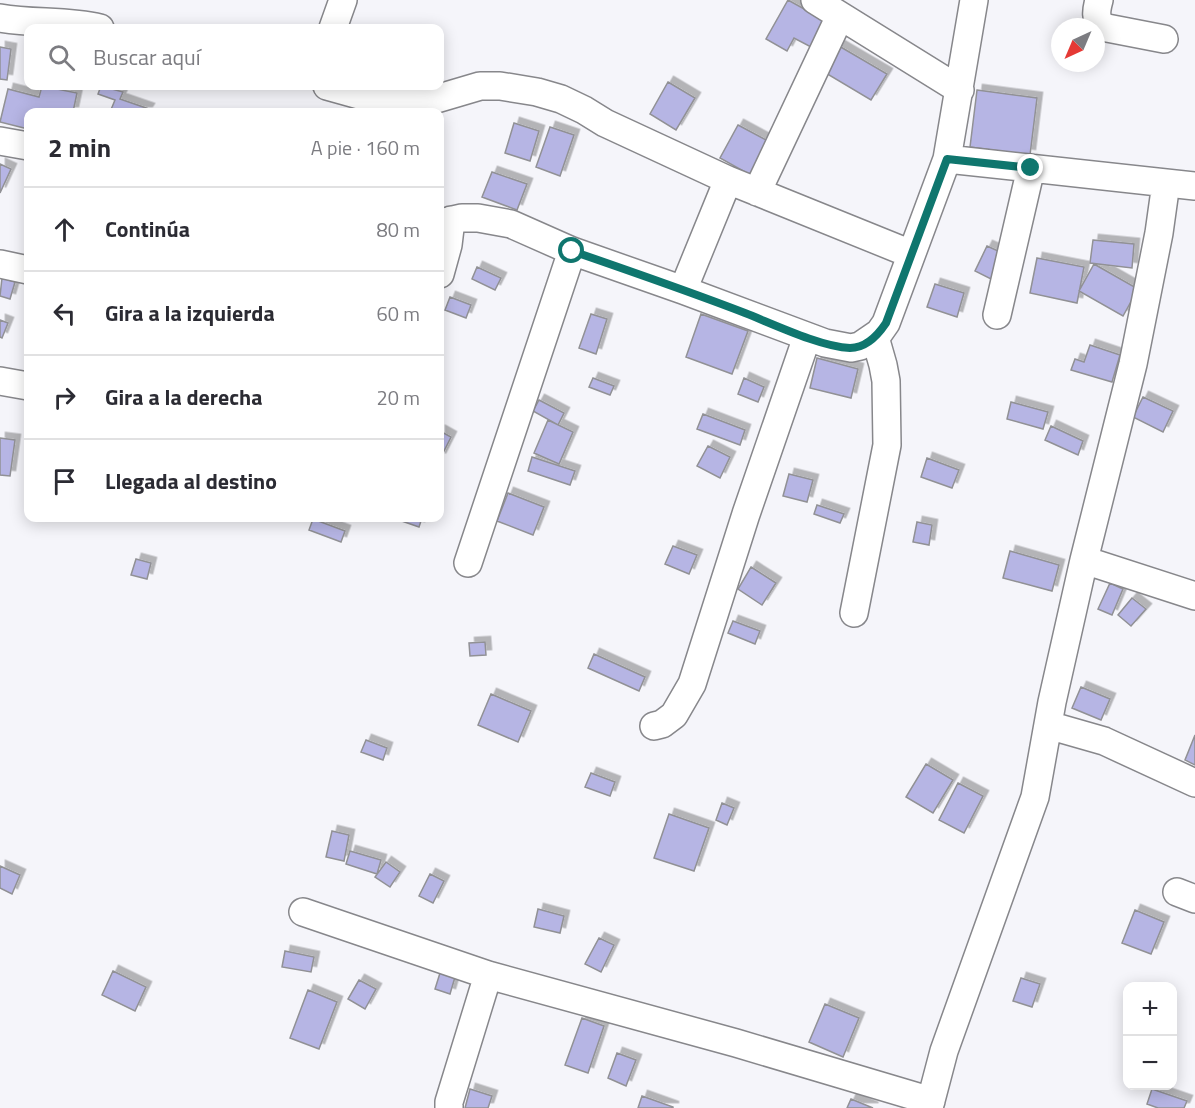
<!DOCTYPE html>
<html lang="es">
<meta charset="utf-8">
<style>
body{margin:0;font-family:"Titillium Web",sans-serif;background:#f2f2f3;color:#2b2b33}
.controls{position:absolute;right:18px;bottom:18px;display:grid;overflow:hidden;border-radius:12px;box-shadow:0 3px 15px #0003}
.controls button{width:54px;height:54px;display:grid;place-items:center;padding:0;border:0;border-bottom:2px solid #e1e1e2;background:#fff;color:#2b2b33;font:30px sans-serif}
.compass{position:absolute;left:1051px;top:18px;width:54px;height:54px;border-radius:50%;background:#fff;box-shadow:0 3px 15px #0003;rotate:224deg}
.stop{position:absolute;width:18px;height:18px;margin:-14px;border:4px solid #0f766e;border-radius:50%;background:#fff}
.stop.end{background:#0f766e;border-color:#fff;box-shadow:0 2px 6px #0008}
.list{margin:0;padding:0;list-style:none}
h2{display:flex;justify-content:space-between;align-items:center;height:78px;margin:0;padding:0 24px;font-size:26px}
h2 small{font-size:20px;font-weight:400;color:#7c7c81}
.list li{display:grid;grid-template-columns:39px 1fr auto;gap:18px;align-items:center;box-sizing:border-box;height:84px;padding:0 24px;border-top:2px solid #e1e1e2}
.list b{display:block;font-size:22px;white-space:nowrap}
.list em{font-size:20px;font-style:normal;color:#7c7c81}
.icon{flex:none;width:33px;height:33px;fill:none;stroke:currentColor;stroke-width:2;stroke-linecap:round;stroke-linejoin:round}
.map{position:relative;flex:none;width:1195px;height:1108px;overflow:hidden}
.search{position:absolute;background:#fff;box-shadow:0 3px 15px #0003;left:24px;top:24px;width:420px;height:66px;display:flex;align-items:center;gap:15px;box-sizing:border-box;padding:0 21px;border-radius:12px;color:#7c7c81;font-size:22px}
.panel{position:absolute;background:#fff;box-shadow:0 3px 15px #0003;left:24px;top:108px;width:420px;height:414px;border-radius:12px}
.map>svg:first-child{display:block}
.building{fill:#b6b5e4;stroke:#919195;stroke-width:1.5;filter:url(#shadow)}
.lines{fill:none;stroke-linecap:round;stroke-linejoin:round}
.minor-casing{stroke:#87878b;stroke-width:30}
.minor{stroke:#fff;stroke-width:27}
.route{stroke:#0f766e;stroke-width:8}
</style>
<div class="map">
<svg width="1195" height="1108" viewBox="0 0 1195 1108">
<defs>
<filter id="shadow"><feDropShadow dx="5.5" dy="-5.5" stdDeviation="0" flood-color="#0004"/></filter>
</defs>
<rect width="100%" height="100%" fill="#f5f5fa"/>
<!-- building -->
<path class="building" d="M788 0 826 21 811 47 794 38 787 51 766 39Z
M839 46 887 74 871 100 824 72Z
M0 47 11 49 7 80 0 79Z
M668 82 695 98 676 130 650 114Z
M42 86 77 93 73 112H28V129L0 122 8 89 39 97Z
M101 86 123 92 120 99 149 109 147 112H110L115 100 98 94Z
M977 90 1037 98 1030 155 970 147Z
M514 123 539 131 530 161 505 153Z
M738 125 770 142 752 176 720 158Z
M550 127 574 135 560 176 536 167Z
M0 164 11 169 0 193Z
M492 172 527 184 517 210 482 197Z
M1093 240 1134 244 1132 268 1090 263Z
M987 246 1007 255 995 281 975 271Z
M1037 258 1084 267 1077 303 1030 293Z
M1094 264 1138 289 1123 316 1079 291Z
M477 267 501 278 495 290 472 279Z
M2 278 15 282 10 299 0 296Z
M935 284 964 293 957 317 927 307Z
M450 297 471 305 466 318 445 310Z
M591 314 607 319 596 354 579 348Z
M701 314 748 331 732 374 686 357Z
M0 320 8 323 2 338 0 337Z
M1090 345 1120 355 1112 382 1071 370 1075 359 1084 362Z
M817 358 858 369 851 398 810 388Z
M593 378 614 386 610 395 589 387Z
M744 378 764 387 758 402 738 394Z
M1143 397 1173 411 1163 432 1133 417Z
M539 400 564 413 558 425 533 411Z
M1011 402 1048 412 1043 429 1007 419Z
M703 414 745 430 740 445 697 429Z
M548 420 573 432 559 464 534 453Z
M1051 426 1083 441 1078 455 1045 440Z
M440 431 451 437 440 459Z
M0 438 15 440 10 476 0 475Z
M708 446 730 457 720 478 697 466Z
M532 457 575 471 570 485 528 471Z
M927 458 959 470 952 488 921 477Z
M789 474 813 480 807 502 783 496Z
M508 493 544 507 533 535 497 521Z
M817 505 844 514 840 523 814 514Z
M393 518H422L419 527Z
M313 519 345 531 341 542 309 530Z
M917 522 932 525 929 545 913 542Z
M673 546 697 555 689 574 665 564Z
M1010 551 1059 565 1052 591 1003 578Z
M136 559 151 563 147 579 131 575Z
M751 567 776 583 762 605 738 589Z
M1110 583 1123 589 1112 615 1098 609Z
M1132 598 1146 609 1131 626 1118 615Z
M733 621 760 631 755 644 728 633Z
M485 642 486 655 470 656 469 643Z
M594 654 645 677 639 691 588 668Z
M1081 687 1110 699 1101 720 1072 708Z
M491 694 531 711 518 742 478 725Z
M1195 735V765L1185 760Z
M366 740 387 748 383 760 361 752Z
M926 764 953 780 933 813 906 797Z
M591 773 615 782 610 796 585 787Z
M958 783 983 796 964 833 939 820Z
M722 803 734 808 727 825 716 820Z
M669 814 709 828 694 871 654 858Z
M332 831 349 835 344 861 326 857Z
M350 851 381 860 377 874 346 864Z
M386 862 400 872 390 887 375 877Z
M0 866 20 875 12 894 0 888Z
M430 874 444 881 433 903 419 896Z
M538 909 564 916 560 933 534 927Z
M1135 910 1164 922 1151 954 1122 943Z
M599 938 614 945 601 972 585 964Z
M285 951 314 957 311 972 282 967Z
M113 971 146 987 135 1011 102 995Z
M440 973 455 977 450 994 435 989Z
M1021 978 1040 984 1032 1007 1013 1001Z
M359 980 376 989 365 1009 348 999Z
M308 990 337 1002 319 1049 290 1038Z
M825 1004 859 1018 843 1057 809 1042Z
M582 1018 604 1026 588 1073 565 1065Z
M617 1053 636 1060 626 1086 608 1078Z
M470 1089 492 1096 488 1108H465Z
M1152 1089 1187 1101 1184 1108H1158L1147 1104Z
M642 1096 673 1107V1108H638Z
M851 1099 873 1108H847Z"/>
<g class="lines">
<defs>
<path id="minor" d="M815 0 960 90
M1099 0C1096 11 1095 18 1102 27L1164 39
M0 18C34 24 67 20 100 28
M333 28 343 0
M327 86 370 98 391 101 436 99 480 86H500L537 92 561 99 584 110 605 123 728 180 911 254
M0 141 28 146
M947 159 1195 186
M757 192 840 16
M440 223 462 218H478L511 224 572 251 683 290 825 343 851 348 860 346 879 333 886 323 947 159 974 0
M0 264 28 270
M440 274 448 245 451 220
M683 290 728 180
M997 315 1031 168
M0 381 28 386
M1084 560 1195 596
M468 563 572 251
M854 613 887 445 886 381 883 365 875 337
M1048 725 1104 741 1195 783
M654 726 662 724 674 715 692 684 746 514 807 337
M1177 892 1195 899
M303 912 488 975 736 1043 931 1101
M449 1108V1102L488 975
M929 1108 944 1051 1035 797 1052 702 1084 560 1133 364 1159 233 1166 183"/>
</defs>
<!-- minor casing -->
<use href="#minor" class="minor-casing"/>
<!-- minor -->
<use href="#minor" class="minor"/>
</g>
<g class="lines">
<!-- route -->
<path class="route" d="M572 251C630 271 688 291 745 313 773 324 821 347 850 348 866 348 878 335 886 323L947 159 1031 168"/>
</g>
</svg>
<div class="controls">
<button>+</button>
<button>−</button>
</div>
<svg class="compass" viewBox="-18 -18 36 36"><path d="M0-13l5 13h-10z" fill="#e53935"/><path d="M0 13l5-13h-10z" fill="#7c7c81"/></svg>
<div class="stop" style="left:572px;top:251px"></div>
<div class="stop end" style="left:1031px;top:168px"></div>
<div class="search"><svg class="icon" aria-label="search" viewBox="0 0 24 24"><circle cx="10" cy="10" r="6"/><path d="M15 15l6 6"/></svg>Buscar aquí</div>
<section class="panel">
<h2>2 min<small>A pie · 160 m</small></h2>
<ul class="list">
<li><svg class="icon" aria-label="ahead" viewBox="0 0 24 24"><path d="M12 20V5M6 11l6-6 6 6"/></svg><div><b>Continúa</b></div><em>80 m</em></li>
<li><svg class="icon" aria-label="left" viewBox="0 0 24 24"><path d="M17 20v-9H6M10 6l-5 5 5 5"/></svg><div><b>Gira a la izquierda</b></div><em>60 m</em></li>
<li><svg class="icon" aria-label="right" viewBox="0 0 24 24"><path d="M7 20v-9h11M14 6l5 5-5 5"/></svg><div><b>Gira a la derecha</b></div><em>20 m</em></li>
<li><svg class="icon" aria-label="arrive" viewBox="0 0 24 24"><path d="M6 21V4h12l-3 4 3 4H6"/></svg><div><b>Llegada al destino</b></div></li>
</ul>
</section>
</div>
